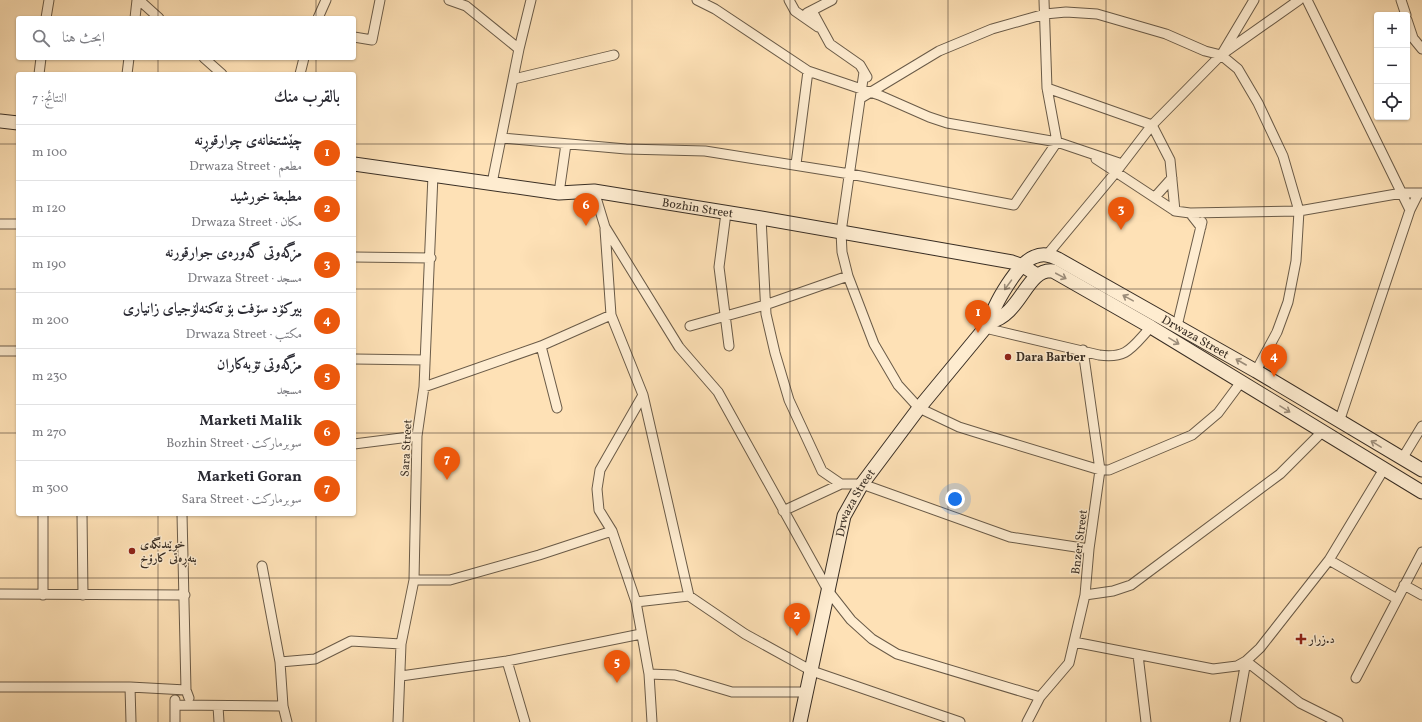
<!DOCTYPE html>
<html lang="ar">
<meta charset="utf-8">
<style>
body{margin:0;font-family:Vollkorn,Amiri,serif;background:#f7f7f7;color:#2b2b33;direction:rtl}
.controls{position:absolute;right:12px;top:12px;display:grid;overflow:hidden;border-radius:4px;box-shadow:0 1px 3px #0004}
.controls button{width:36px;height:36px;display:grid;place-items:center;padding:0;border:0;border-bottom:1px solid #e1e1e2;background:#fff;color:#2b2b33;font:20px sans-serif}
.you{position:absolute;left:955px;top:499px;width:14px;height:14px;margin:-10px;border:3px solid #fff;border-radius:50%;background:#1a73e8;box-shadow:0 0 0 6px #1a73e833}
.badge{display:grid;place-items:center;width:26px;height:26px;border-radius:50%;background:#ea580c;color:#fff;font-size:13px;font-weight:700}
.pin{position:absolute;translate:-50% -33px;filter:drop-shadow(0 1px 2px #0008)}
.pin::after{content:'';position:absolute;top:21px;width:14px;height:12px;background:inherit;clip-path:polygon(0 0,100% 0,50% 100%)}
.list{margin:0;padding:0;list-style:none}
h2{display:flex;justify-content:space-between;align-items:center;height:52px;margin:0;padding:0 16px;font-size:17px}
h2 small{font-size:13px;font-weight:400;color:#7c7c81}
.list li{display:grid;grid-template-columns:26px 1fr auto;gap:12px;align-items:center;box-sizing:border-box;height:56px;padding:0 16px;border-top:1px solid #e1e1e2}
.list b{display:block;font-size:15px;white-space:nowrap}
.list p{margin:0;font-size:13px;white-space:nowrap;color:#7c7c81}
.list em{font-size:13px;font-style:normal;color:#7c7c81}
.icon{flex:none;width:22px;height:22px;fill:none;stroke:currentColor;stroke-width:2;stroke-linecap:round;stroke-linejoin:round}
.map{position:relative;flex:none;width:1422px;height:722px;overflow:hidden;direction:ltr}
.search{position:absolute;background:#fff;box-shadow:0 1px 3px #0004;left:16px;top:16px;width:340px;height:44px;display:flex;align-items:center;gap:10px;box-sizing:border-box;padding:0 14px;border-radius:4px;color:#7c7c81;font-size:15px}
.panel{position:absolute;background:#fff;box-shadow:0 1px 3px #0004;left:16px;top:72px;width:340px;height:444px;border-radius:4px;direction:rtl}
.map>svg:first-child{display:block}
.lines{fill:none;stroke-linecap:round;stroke-linejoin:round}
.street-casing{stroke:#6a5b48;stroke-width:11}
.secondary-casing{stroke:#392e24;stroke-width:15}
.street{stroke:#feecd0;stroke-width:9}
.secondary{stroke:#feecd0;stroke-width:13}
.oneway{stroke:#9c8d7a}
.grid{fill:none;stroke:#392e24;stroke-width:1;stroke-opacity:0.55}
.poi-dot{fill:#8f2418;stroke:#feecd0;stroke-width:1.5}
.labels{text-anchor:middle;stroke-width:3;stroke-linejoin:round;paint-order:stroke}
.street-label{font-size:12px;fill:#392e24;stroke:#feecd0}
.poi-label{font-size:12px;font-weight:bold;fill:#392e24;stroke:#feecd0;text-anchor:start}
</style>
<div class="map">
<svg width="1422" height="722" viewBox="0 0 1422 722">
<rect width="100%" height="100%" fill="#fee1b6"/>
<filter id="stains"><feTurbulence type="fractalNoise" baseFrequency=".005" numOctaves="4"/><feColorMatrix values="0 0 0 0 .2 0 0 0 0 .09 0 0 0 0 .02 0 0 0 .5 -.17"/></filter>
<radialGradient id="worn" r=".72"><stop offset=".6" stop-color="#630" stop-opacity="0"/><stop offset="1" stop-color="#630" stop-opacity=".3"/></radialGradient>
<g class="lines">
<defs>
<path id="street" d="M139 0 159 18
M449 0 466 6 519 49
M697 0 715 9 808 71 879 95 929 117 947 123 1057 142 1122 164
M789 0 795 11 818 27
M1044 0 1047 88 1152 125 1170 160 1175 211 1190 213 1201 227
M1307 0 1410 210
M1401 0 1406 15
M812 11 830 44 860 65 867 77
M807 13 832 0
M46 18 49 0
M135 18 137 0
M318 18 326 0
M1407 20 1413 38 1422 49
M354 37 372 40 380 0
M1223 52 1254 0
M204 58 222 74
M864 72 841 232 842 252 848 276 874 344 898 385 919 408 959 427 988 436 1100 470H1109L1192 435 1218 413 1241 382
M39 74 41 58
M127 74 129 58
M300 74 304 58
M514 79 614 55
M861 98 939 51 992 29 1045 14 1066 12 1097 14 1166 34 1205 51 1221 55 1238 69 1258 103 1283 156 1299 211 1296 261 1288 302 1277 332 1256 371
M502 138 626 149 705 151 850 174 1014 205 1057 142 1047 88
M1096 159 1175 211
M796 164 808 71
M492 183 519 49 531 0
M594 191 605 227 679 347 718 392 829 592 851 620 872 639 897 654 1040 697
M559 193 566 144
M1155 197 1172 178
M726 213 719 267 729 346
M1190 213 1299 211 1402 193H1422
M761 218 766 314 775 353 789 400 822 471 841 484H862L1010 537 1089 549
M0 224H18
M605 229 611 315 643 395 689 596
M1047 255 1116 172 1152 125 1221 55 1299 0
M354 257 431 258
M690 326 765 305 848 276
M1177 326 1202 222
M985 328 1099 355C1128 359 1132 347 1151 327
M541 346 557 408
M0 351H18
M354 359 425 360
M424 387 541 346 611 315
M643 395 600 470 597 489 599 510 612 531 636 602 649 674 652 722
M1339 422 1410 210 1418 194
M354 444 417 436
M1402 459 1422 426
M783 511 841 484
M82 514 83 595
M182 514 186 690 189 698
M1329 560 1397 599
M414 580H450L539 555 612 531
M1404 585 1422 595
M0 594 185 595
M43 595V514
M1085 595 1113 591 1131 585 1280 474 1322 432
M636 602 689 596 745 634 812 671 960 722
M1074 642 1213 669 1237 666 1246 661 1260 648 1329 560 1384 469
M1138 655 1146 722
M507 661 525 722
M280 662 315 659 351 641 401 644
M649 674 675 675 732 692H807
M401 676 507 661 641 634
M1356 678 1422 552
M0 687H130L186 690
M130 687 131 722
M175 705 283 706 280 662 262 566
M218 706 219 722
M283 706 287 722
M175 722V700
M398 722 401 644 414 580 417 436 424 387 433 175
M1027 722 1040 697 1069 663 1085 595 1089 549 1100 470 1083 350
M1235 722 1246 661 1300 703 1338 722"/>
<g id="secondary">
<path d="M0 121 18 123"/>
<path id="s1" d="M354 164 559 193 594 191 761 218 1012 262 1023 266 1037 275"/>
<path d="M990 322C1022 314 1026 268 1053 271L1151 327 1422 492"/>
<path id="s2" d="M800 722 844 516 862 484 919 408 990 322C993 305 1018 263 1034 257 1043 253 1050 255 1058 259L1256 371 1422 470"/>
</g>
</defs>
<!-- street casing -->
<use href="#street" class="street-casing"/>
<!-- secondary casing -->
<use href="#secondary" class="secondary-casing"/>
<!-- street -->
<use href="#street" class="street"/>
<!-- secondary -->
<use href="#secondary" class="secondary"/>
</g>
<!-- one-way arrows -->
<defs><path id="oneway-shaft" d="M-6 0H5M1.5-3L5.5 0L1.5 3" fill="none" stroke-width="1.6" stroke-linecap="round" stroke-linejoin="round"/></defs>
<g class="oneway">
<use href="#oneway-shaft" transform="translate(1061 276) rotate(28)"/>
<use href="#oneway-shaft" transform="translate(1008 285) rotate(126)"/>
<use href="#oneway-shaft" transform="translate(1128 298) rotate(-151)"/>
<use href="#oneway-shaft" transform="translate(1174 341) rotate(31)"/>
<use href="#oneway-shaft" transform="translate(1241 362) rotate(-150)"/>
<use href="#oneway-shaft" transform="translate(1285 409) rotate(32)"/>
<use href="#oneway-shaft" transform="translate(1376 444) rotate(-149)"/>
</g>
<!-- grid -->
<path class="grid" d="M158 0V18M316 0V18M474 0V722M632 0V722M790 0V722M948 0V722M1106 0V722M1264 0V722M158 58V74M316 58V74M0 144H18M354 144H1422M0 289H18M354 289H1422M0 433H18M354 433H1422M158 514V722M316 514V722M0 578H1422"/>
<!-- markers -->
<g class="poi-dot">
<circle cx="1008" cy="357" r="4"/>
<circle cx="132" cy="551" r="4"/>
<path d="M1299 633h4v4h4v4h-4v4h-4v-4h-4v-4h4z"/>
</g>
<g class="labels">
<!-- street labels -->
<g class="street-label">
<text dy="4" stroke="none"><textPath href="#s1" startOffset="347">Bozhin Street</textPath></text>
<text dy="4" stroke="none"><textPath href="#s2" startOffset="717">Drwaza Street</textPath></text>
<text transform="translate(406 448) rotate(-87)" y="4">Sara Street</text>
<text dy="4" stroke="none"><textPath href="#s2" startOffset="227">Drwaza Street</textPath></text>
<text transform="translate(1079 542) rotate(-83)" y="4">Bnzer Street</text>
</g>
<!-- poi labels -->
<g class="poi-label">
<text x="1016" y="361">Dara Barber</text>
<text x="140" y="548">خوێندنگەی<tspan x="140" dy="14">بنەڕەتی کارۆخ</tspan></text>
<text x="1309" y="643">د.زرار</text>
</g>
</g>
<rect width="100%" height="100%" filter="url(#stains)"/>
<rect width="100%" height="100%" fill="url(#worn)"/>
</svg>
<div class="controls">
<button>+</button>
<button>−</button>
<button><svg class="icon" aria-label="locate" viewBox="0 0 24 24"><circle cx="12" cy="12" r="6"/><path d="M12 2v4M12 18v4M2 12h4M18 12h4"/></svg></button>
</div>
<div class="you"></div>
<div class="pin badge" style="left:978px;top:333px">1</div>
<div class="pin badge" style="left:797px;top:636px">2</div>
<div class="pin badge" style="left:1121px;top:230px">3</div>
<div class="pin badge" style="left:1274px;top:377px">4</div>
<div class="pin badge" style="left:617px;top:683px">5</div>
<div class="pin badge" style="left:586px;top:226px">6</div>
<div class="pin badge" style="left:447px;top:480px">7</div>
<div class="search"><svg class="icon" aria-label="search" viewBox="0 0 24 24"><circle cx="10" cy="10" r="6"/><path d="M15 15l6 6"/></svg>ابحث هنا</div>
<section class="panel">
<h2>بالقرب منك<small>النتائج: 7</small></h2>
<ul class="list">
<li><span class="badge">1</span><div><b>چێشتخانەی چوارقوڕنە</b><p>مطعم · Drwaza Street</p></div><em>100 m</em></li>
<li><span class="badge">2</span><div><b>مطبعة خورشيد</b><p>مكان · Drwaza Street</p></div><em>120 m</em></li>
<li><span class="badge">3</span><div><b>مزگەوتی گەورەی جوارقورنە</b><p>مسجد · Drwaza Street</p></div><em>190 m</em></li>
<li><span class="badge">4</span><div><b>بیرکۆد سۆفت بۆ تەکنەلۆجیای زانیاری</b><p>مكتب · Drwaza Street</p></div><em>200 m</em></li>
<li><span class="badge">5</span><div><b>مزگەوتی تۆبەکاران</b><p>مسجد</p></div><em>230 m</em></li>
<li><span class="badge">6</span><div><b>Marketi Malik</b><p>سوبرماركت · Bozhin Street</p></div><em>270 m</em></li>
<li><span class="badge">7</span><div><b>Marketi Goran</b><p>سوبرماركت · Sara Street</p></div><em>300 m</em></li>
</ul>
</section>
</div>
